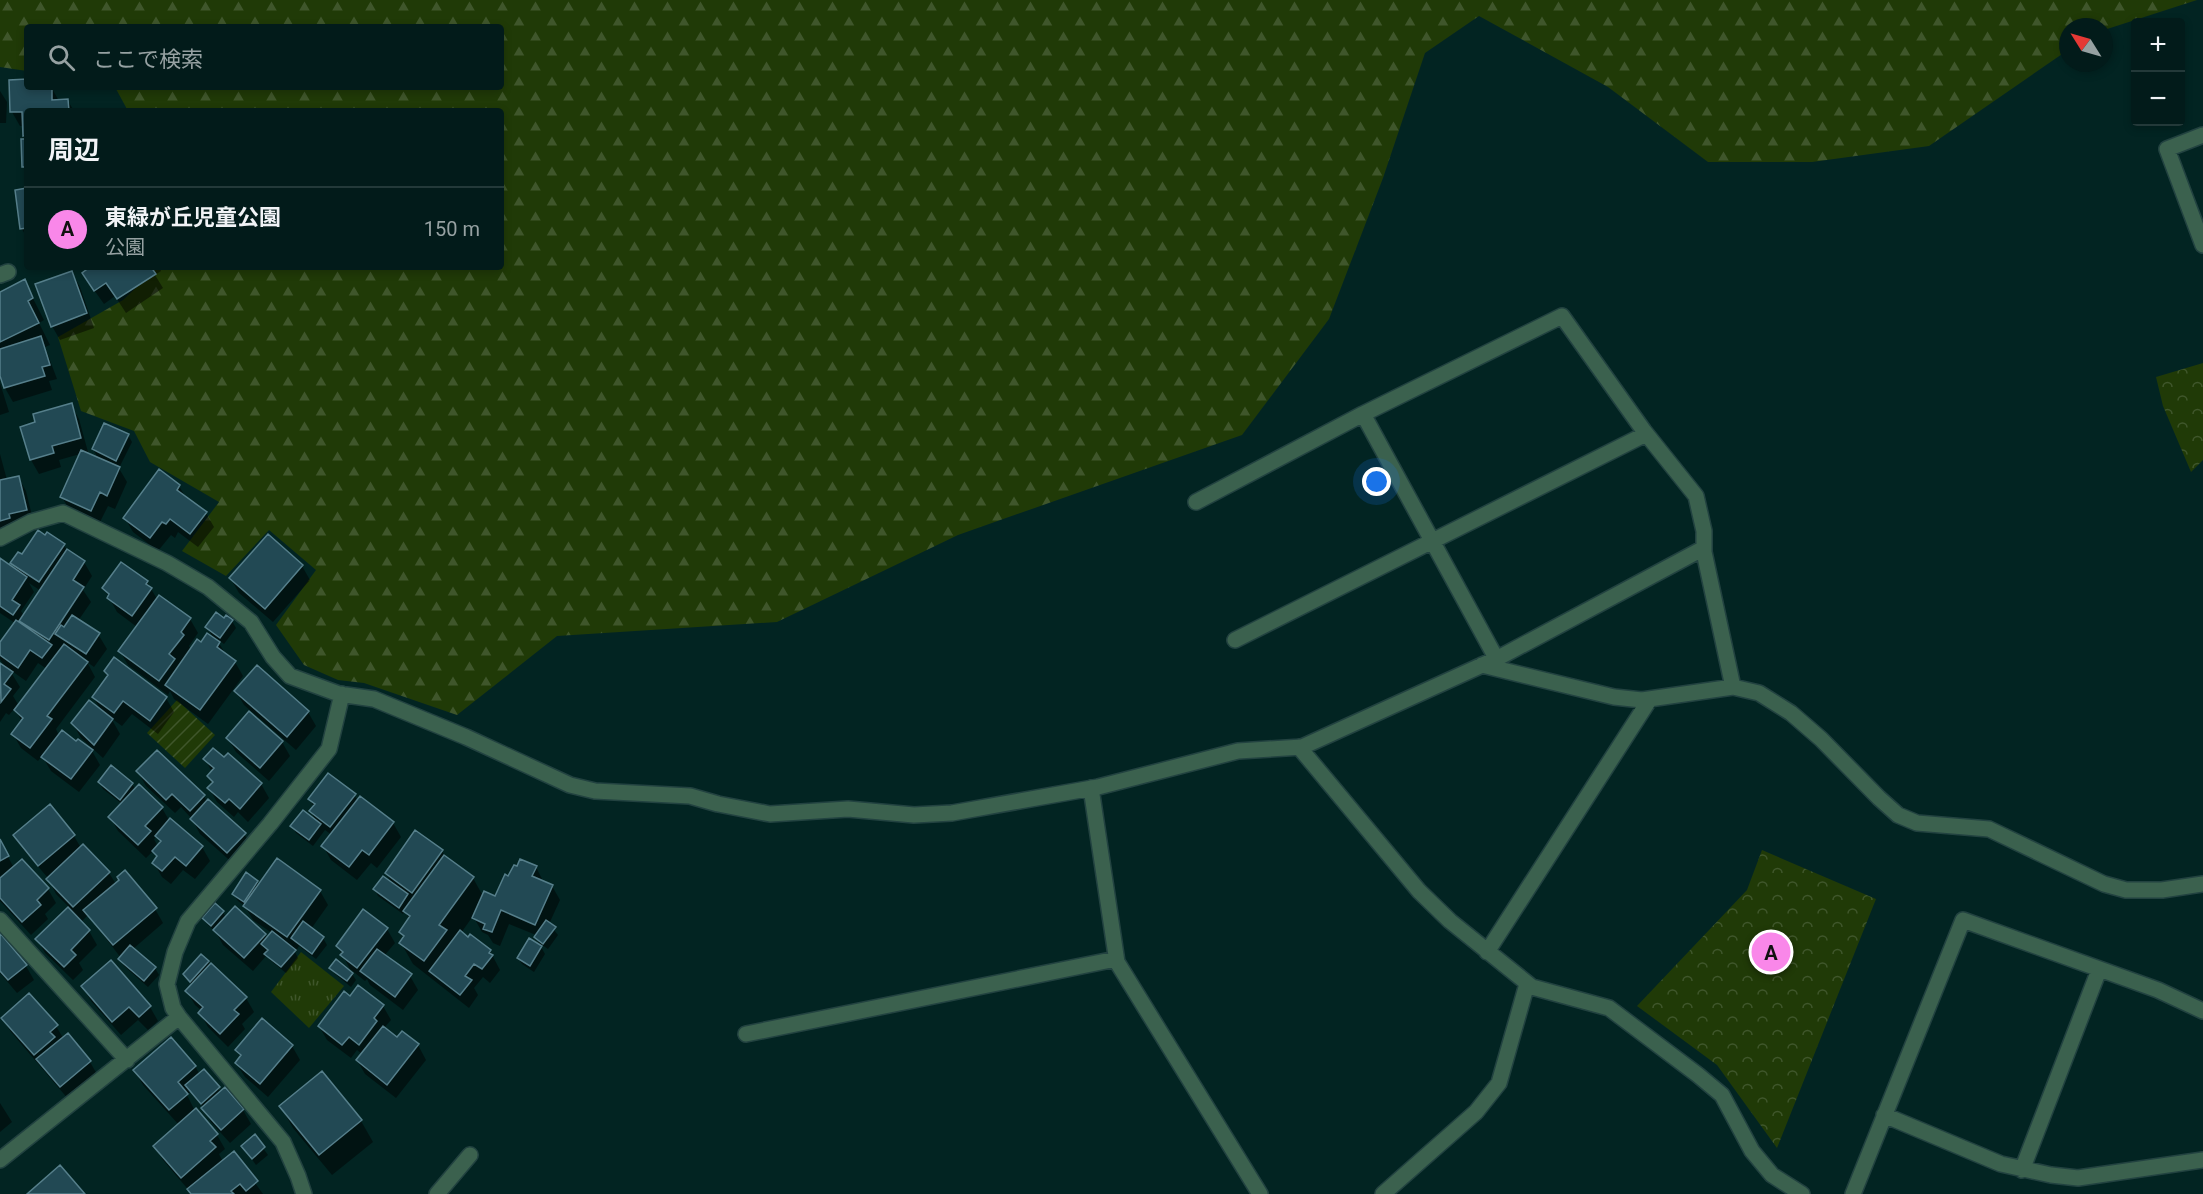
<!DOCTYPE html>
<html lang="ja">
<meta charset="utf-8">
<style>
body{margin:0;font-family:Roboto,"Noto Sans JP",sans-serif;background:#0c2423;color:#f1f3f6}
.controls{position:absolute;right:18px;top:18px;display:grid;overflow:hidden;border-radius:6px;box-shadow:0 3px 9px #0003}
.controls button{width:54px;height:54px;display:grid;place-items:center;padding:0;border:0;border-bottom:2px solid #233939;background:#021b1a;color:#f1f3f6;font:30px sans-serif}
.compass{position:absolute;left:2059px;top:18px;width:54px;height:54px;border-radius:50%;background:#021b1a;box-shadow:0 3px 9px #0003;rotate:307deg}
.you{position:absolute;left:1377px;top:482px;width:21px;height:21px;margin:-15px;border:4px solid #fff;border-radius:50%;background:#1a73e8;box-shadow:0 0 0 9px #1a73e833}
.badge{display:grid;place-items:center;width:39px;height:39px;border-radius:50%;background:#f987e9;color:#111;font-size:20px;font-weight:700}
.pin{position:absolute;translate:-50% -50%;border:3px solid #fff;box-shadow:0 2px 6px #0006}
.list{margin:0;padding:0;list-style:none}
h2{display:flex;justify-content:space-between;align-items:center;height:78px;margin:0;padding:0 24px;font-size:26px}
h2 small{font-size:20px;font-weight:400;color:#96a1a2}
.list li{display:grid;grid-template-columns:39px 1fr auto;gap:18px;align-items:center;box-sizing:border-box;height:84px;padding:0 24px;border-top:2px solid #233939}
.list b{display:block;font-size:22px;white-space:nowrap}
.list p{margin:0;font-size:20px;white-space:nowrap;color:#96a1a2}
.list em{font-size:20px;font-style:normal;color:#96a1a2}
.icon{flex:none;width:33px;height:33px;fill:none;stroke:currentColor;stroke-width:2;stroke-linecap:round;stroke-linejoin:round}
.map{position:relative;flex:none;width:2203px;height:1194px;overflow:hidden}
.search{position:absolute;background:#021b1a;box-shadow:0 3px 9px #0003;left:24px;top:24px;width:480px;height:66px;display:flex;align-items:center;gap:15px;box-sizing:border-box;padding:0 21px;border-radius:6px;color:#96a1a2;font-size:22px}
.panel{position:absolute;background:#021b1a;box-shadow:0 3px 9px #0003;left:24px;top:108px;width:480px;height:162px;border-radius:6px}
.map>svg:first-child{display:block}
.grass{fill:url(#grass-tufts)}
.forest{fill:url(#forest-firs)}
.park{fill:url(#park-crowns)}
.garden{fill:url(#garden-furrows)}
.shadow{fill:#0007;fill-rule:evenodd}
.building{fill:#224954;stroke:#567f8b;stroke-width:1.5}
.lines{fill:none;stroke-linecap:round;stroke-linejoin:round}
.street-casing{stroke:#224240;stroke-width:18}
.street{stroke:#3b614e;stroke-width:15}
</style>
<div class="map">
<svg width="2203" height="1194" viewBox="0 0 2203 1194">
<defs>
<pattern id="grass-tufts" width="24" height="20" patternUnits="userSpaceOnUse" patternTransform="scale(1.5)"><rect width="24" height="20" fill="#203a07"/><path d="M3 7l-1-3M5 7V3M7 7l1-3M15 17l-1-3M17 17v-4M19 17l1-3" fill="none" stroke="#3f562b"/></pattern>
<pattern id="forest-firs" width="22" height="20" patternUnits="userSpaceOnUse" patternTransform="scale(1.5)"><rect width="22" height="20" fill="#203a07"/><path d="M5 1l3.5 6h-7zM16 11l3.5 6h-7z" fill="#3f562b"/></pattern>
<pattern id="park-crowns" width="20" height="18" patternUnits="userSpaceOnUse" patternTransform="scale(1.5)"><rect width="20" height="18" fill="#203a07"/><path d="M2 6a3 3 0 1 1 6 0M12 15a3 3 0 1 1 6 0" fill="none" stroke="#3f562b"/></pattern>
<pattern id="garden-furrows" width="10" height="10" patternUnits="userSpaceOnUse" patternTransform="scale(1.5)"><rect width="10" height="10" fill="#203a07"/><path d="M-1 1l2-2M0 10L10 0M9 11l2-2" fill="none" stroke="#3f562b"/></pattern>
</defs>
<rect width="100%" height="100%" fill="#022422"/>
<!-- grass -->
<path class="grass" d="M301 952 344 986 309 1028 271 992Z"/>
<!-- forest -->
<path class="forest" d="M0 0H2197L2104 30V27H2068V50L1929 146 1812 162H1708L1608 87 1479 16 1425 53 1383 178 1329 319 1242 435 958 535 777 622 557 636 457 715 364 683 338 680 304 665 276 625 316 570 269 530 226 576 182 551 219 502 150 462 134 431 81 411 58 337 123 300 158 267H501V111H128L115 87H501V27H27V71L0 67Z"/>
<!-- park -->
<path class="park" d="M2203 363V460L2191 472 2163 406 2156 377Z
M1762 850 1876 899 1777 1148 1717 1065 1637 1006 1747 890Z"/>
<!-- garden -->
<path class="garden" d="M177 700 215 735 185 768 147 733Z"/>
<!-- shadow -->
<path class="shadow" d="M27 80V87H51L59 101H68L74 111H27V139L24 126H20L12 112Z
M0 91 7 102 6 123H0Z
M27 190V238L22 229 17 191Z
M93 267H159L161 271 155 275 163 288 126 313 115 296 104 304 92 287Z
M72 273 80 287 94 328 60 340 52 326Z
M24 281 44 320 39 323 50 345 45 347 57 379 49 381 52 390 13 402 5 388 0 371V293Z
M0 383 9 412 0 415Z
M71 405 79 419 88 452 85 453 99 460 93 449 128 435 132 442 120 466 117 465 127 482 115 509 108 506 99 524 70 511 62 497 80 454 59 460 61 467 39 474 31 460 37 423Z
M0 454 7 480 18 477 26 491 34 524 0 536Z
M179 486 186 498 206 513 214 527 198 547 178 532 175 538 171 535 158 551 133 532 125 518Z
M64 545 67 551 84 562 92 576 83 590 91 602 78 621 98 634 107 649 94 667 87 662 95 677 56 729 59 736 92 751 100 765 79 792 51 771 42 756 38 761 21 748 13 734 22 722 15 708 9 715 6 713 0 722V665L6 669 0 659V645L15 623 0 613V560L17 572 12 563 22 556ZM29 583 41 591 24 616 21 611 34 592ZM38 663 47 669 19 706 13 696 20 687 9 669 26 681Z
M302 566 310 580 273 622 239 593 231 579Z
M147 582 157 599 159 597 190 619 198 633 189 646 191 650 201 644 214 639 207 627 224 620 232 621 236 628 224 644 216 638 226 655 235 662 243 676 208 724 174 699 170 691 168 695 128 665 120 651 137 627 117 612 104 588Z
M105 672 166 698 174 712 158 734 132 714 122 726 111 718 120 734 103 758 81 738 73 724 102 712 93 697 108 677Z
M236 691 308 712 316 726 296 750 244 705Z
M228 738 282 742 290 756 269 781 236 752Z
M228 755 261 784 269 798 248 822 238 812 234 817 217 802 209 788 213 784 208 776 212 772 205 759H224Z
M138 772 204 796 207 802 244 834 253 848 236 866 200 834 192 819 181 807 175 813 146 786Z
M99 782 132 784 136 790 162 808 170 822 202 847 210 861 195 879 183 870 171 884 162 877 154 863 158 858 153 851 146 858 118 831 110 817 122 804 103 789ZM157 836 161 843 158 847 154 839Z
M354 795 358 801 393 823 401 837 377 868 371 863 357 880 331 860 323 846 332 835 325 830 313 846 296 833 292 826 318 824 311 812 314 807 310 800Z
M49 806 74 836 81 848 109 873 116 884 155 909 163 923 133 949 155 968 159 975 148 987 124 966 120 959 121 958 88 915 81 922 89 931 97 945 79 963 83 970 73 980 45 953 37 939 69 907 56 894 48 878 23 849 15 835Z
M0 842 14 868 22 861 48 889 56 903 45 914 48 919 31 935 0 901Z
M442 851 446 858 473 878 483 896 496 898 509 878 536 867 544 883 552 886 560 900 549 924 558 935 548 949 539 943 536 935 509 924 500 946 493 943 488 935 482 932 473 916 461 933 490 951 500 970 490 983 483 977 474 988 478 995 469 1008 413 964 401 943 404 938 401 932 410 920 405 911 403 914 378 896 375 890 393 885 386 873Z
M257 882 260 886 320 891 328 905 311 929 323 938 327 945 316 959 299 946 295 952 298 958 286 973 270 960 267 955 253 971 223 945 216 932 208 925 204 919 223 912 226 918 265 935 267 939 272 933 253 920 245 906 238 901 234 894Z
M387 929 395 943 384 956 410 976 418 990 403 1010 370 985 367 979 365 981 350 969 338 946Z
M0 935 26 966 34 980 17 993 0 973Z
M529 940 541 947 545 954 534 972 522 964 518 958Z
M111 962 150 1007 158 1021 148 1030 138 1020 121 1035 91 1001 83 987Z
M208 962 246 998 254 1012 242 1024 245 1029 228 1047 208 1027 200 1013 202 1011 195 1005 187 991 192 985 184 975Z
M331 968 352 974 356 980 351 987 335 974Z
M383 1006 391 1020 384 1028 398 1040 403 1034 418 1045 426 1060 396 1098 365 1074 357 1060 362 1054 357 1050 351 1058 327 1040 319 1026Z
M3 1018 56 1026 63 1038 90 1062 98 1076 69 1100 11 1032Z
M292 1046 300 1060 268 1097 245 1077 236 1063 241 1058 237 1050Z
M195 1066 200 1075 204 1071 221 1092 243 1110 251 1124 230 1143 211 1122 204 1108 190 1092 187 1095 194 1109 217 1135 225 1149 219 1154 223 1162 234 1154 263 1194H192L163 1160 155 1146 179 1125 143 1085 135 1071Z
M0 1103 12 1122 0 1132Z
M281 1107 361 1121 373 1142 332 1175 293 1128Z
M255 1137 268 1155 256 1165 243 1147Z"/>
<!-- building -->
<path class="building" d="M27 79V87H52V100L68 99 69 111H27V135L23 136 22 112H10L9 80Z
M21 139H27V167H22Z
M27 188V228L20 229 15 190Z
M90 267H151L156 274 117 299 106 283 94 291 82 273Z
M72 271 87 313 51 327 35 284Z
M25 279 33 298 28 301 39 323 0 342V292Z
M41 336 50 365 42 367 45 376 4 388 0 376V349Z
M72 403 81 438 52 446 54 453 30 460 20 427 35 422 33 414Z
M104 423 129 434 116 461 92 449Z
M81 450 120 467 107 496 100 492 91 511 60 497Z
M159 469 180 485 177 490 207 512 190 534 170 519 166 524 162 522 150 538 123 518Z
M19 476 27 510 9 514 10 518 0 521V480Z
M38 530 45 535 47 532 65 544 39 582 10 563 18 552 22 554Z
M268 534 303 565 265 609 229 578Z
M67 549 85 561 73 580 84 587 49 640 19 621Z
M0 558 27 577 12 600 20 605 13 615 0 606Z
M121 562 148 581 146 584 152 588 132 616 107 598 109 594 102 588Z
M159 595 191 618 181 632 184 635 169 654 175 659 159 681 118 651Z
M216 612 224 618 226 615 233 620 220 638 205 627Z
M72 615 100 633 86 654 55 634 61 625 64 627Z
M16 620 52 645 42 658 30 650 18 668 0 655V642Z
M207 633 220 642 217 647 236 661 200 710 165 685 197 639 201 642Z
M64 644 88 662 47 716 52 719 30 748 11 734 23 718 14 710Z
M114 657 167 697 150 721 123 701 114 713 92 697 108 675 104 671Z
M0 663 13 672 4 684 11 689 1 702Z
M257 665 309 711 287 737 234 691Z
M89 700 113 719 94 745 71 723Z
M249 711 283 741 260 768 226 738Z
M62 730 76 741 78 739 93 750 71 779 41 757Z
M213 748 224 757 228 753 262 783 240 809 229 799 225 803 207 788 213 782 207 776 214 768 203 759Z
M157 750 205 795 190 811 172 794 166 800 136 771Z
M111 765 133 783 120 800 98 782Z
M328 773 356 794 330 827 309 811 315 804 308 799Z
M139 784 163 807 145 826 151 831 138 845 108 817Z
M360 796 394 822 369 855 362 850 349 867 321 846Z
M208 799 246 833 227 853 190 819Z
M50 804 75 835 38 866 13 835Z
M303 810 321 824 309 840 290 826Z
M170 818 203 846 186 866 175 857 162 871 152 863 157 856 152 851 161 841 155 836Z
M415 830 443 850 412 893 385 873Z
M0 839 9 856 0 861Z
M83 844 110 872 73 907 46 879Z
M444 855 474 877 439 925 447 930 424 961 399 943 404 936 399 932 410 916 403 911Z
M277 858 321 890 287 937 243 906Z
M22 859 49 888 37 900 41 905 22 922 0 898V878Z
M520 859 537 866 532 876 553 885 535 925 501 910 492 932 483 929 485 924 472 918 484 891 495 896 505 874 508 876 514 865 517 866Z
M125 870 157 908 113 945 83 910 119 880 117 877Z
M246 872 258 881 244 902 232 894Z
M383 876 408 894 399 908 373 889Z
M215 903 224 911 211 926 202 918Z
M235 906 266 934 244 958 213 930Z
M68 907 90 930 71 950 76 955 64 967 35 939Z
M363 909 388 928 357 968 340 955 343 952 336 946Z
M546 920 556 927 543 944 534 937Z
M303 921 324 937 312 954 291 938Z
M460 930 468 937 470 934 491 950 489 953 493 955 482 969 474 964 465 976 472 980 460 995 429 971Z
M272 931 296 950 281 967 264 954 268 950 261 944Z
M0 933 27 965 8 980 0 971Z
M529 938 542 946 530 966 517 958Z
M130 945 156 967 144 981 118 959Z
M377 949 412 974 395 997 360 971Z
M201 954 209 961 190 982 183 974Z
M336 959 353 973 347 981 329 968Z
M111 960 151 1006 139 1017 129 1007 112 1022 81 986Z
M211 963 247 997 234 1010 239 1014 220 1034 198 1013 203 1007 185 991Z
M358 985 384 1005 374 1018 377 1021 359 1045 349 1037 342 1045 318 1026 344 991 350 996Z
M29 993 58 1025 50 1032 55 1037 34 1055 1 1018Z
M262 1018 293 1045 260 1084 235 1063 241 1055 235 1050Z
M383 1026 397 1037 402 1031 419 1044 387 1085 356 1060Z
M68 1033 91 1061 60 1087 36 1059Z
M171 1037 196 1066 178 1082 188 1094 169 1110 133 1070Z
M204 1069 220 1087 201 1104 185 1085Z
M322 1071 362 1120 319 1155 279 1106Z
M225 1087 244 1109 221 1130 201 1108Z
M196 1108 218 1134 210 1141 216 1147 181 1178 153 1146Z
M255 1134 265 1147 252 1159 241 1146Z
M234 1151 258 1181 246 1191 240 1184 231 1191 234 1194H191L187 1189Z
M60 1165 85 1194H27Z"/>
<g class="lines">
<defs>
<path id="street" d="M2203 135 2167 149 2203 245
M0 275 8 272
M1363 414 1496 658
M1196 502 1363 414 1562 316 1644 431 1696 496 1704 531V552L1733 687
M0 538 31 522 63 513 167 563 208 587 251 622 273 657 290 676 339 694 374 699 466 737 570 785 595 791 690 796 718 804 770 814 848 809 914 815 952 813 1098 787 1238 751 1302 747 1500 657 1704 548
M1235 640 1646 434
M1482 665 1614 697 1642 700 1733 687 1759 693 1791 713 1821 739 1879 798 1898 815 1917 823 1989 829 2104 884 2126 890H2162L2203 884
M1299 747 1419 891 1450 921 1532 987 1609 1008 1698 1075 1722 1095 1752 1151 1772 1175 1802 1194
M1091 788 1117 962 1260 1194
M0 920 127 1060
M1487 952 1650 699
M746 1034 1116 959
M1884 1115 2001 1164 2051 1175 2078 1178 2203 1160
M0 1160 179 1017
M2022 1170 2099 970
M304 1194 298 1176 283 1142 179 1017 173 1008 167 984 175 952 188 921 270 824 329 749 342 694
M437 1194 470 1155
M1383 1194 1476 1112 1499 1083 1527 984
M1853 1194 1963 920 2158 990 2203 1011"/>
</defs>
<!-- street casing -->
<use href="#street" class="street-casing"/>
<!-- street -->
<use href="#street" class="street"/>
</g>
</svg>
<div class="controls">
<button>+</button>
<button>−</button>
</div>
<svg class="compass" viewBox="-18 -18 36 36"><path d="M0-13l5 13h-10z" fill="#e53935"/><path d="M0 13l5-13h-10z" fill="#96a1a2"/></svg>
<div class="you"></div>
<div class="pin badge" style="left:1771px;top:952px">A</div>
<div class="search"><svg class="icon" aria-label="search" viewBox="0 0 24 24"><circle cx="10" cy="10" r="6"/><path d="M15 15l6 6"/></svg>ここで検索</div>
<section class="panel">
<h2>周辺<small></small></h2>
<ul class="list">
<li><span class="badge">A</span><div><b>東緑が丘児童公園</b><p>公園</p></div><em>150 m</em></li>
</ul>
</section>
</div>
